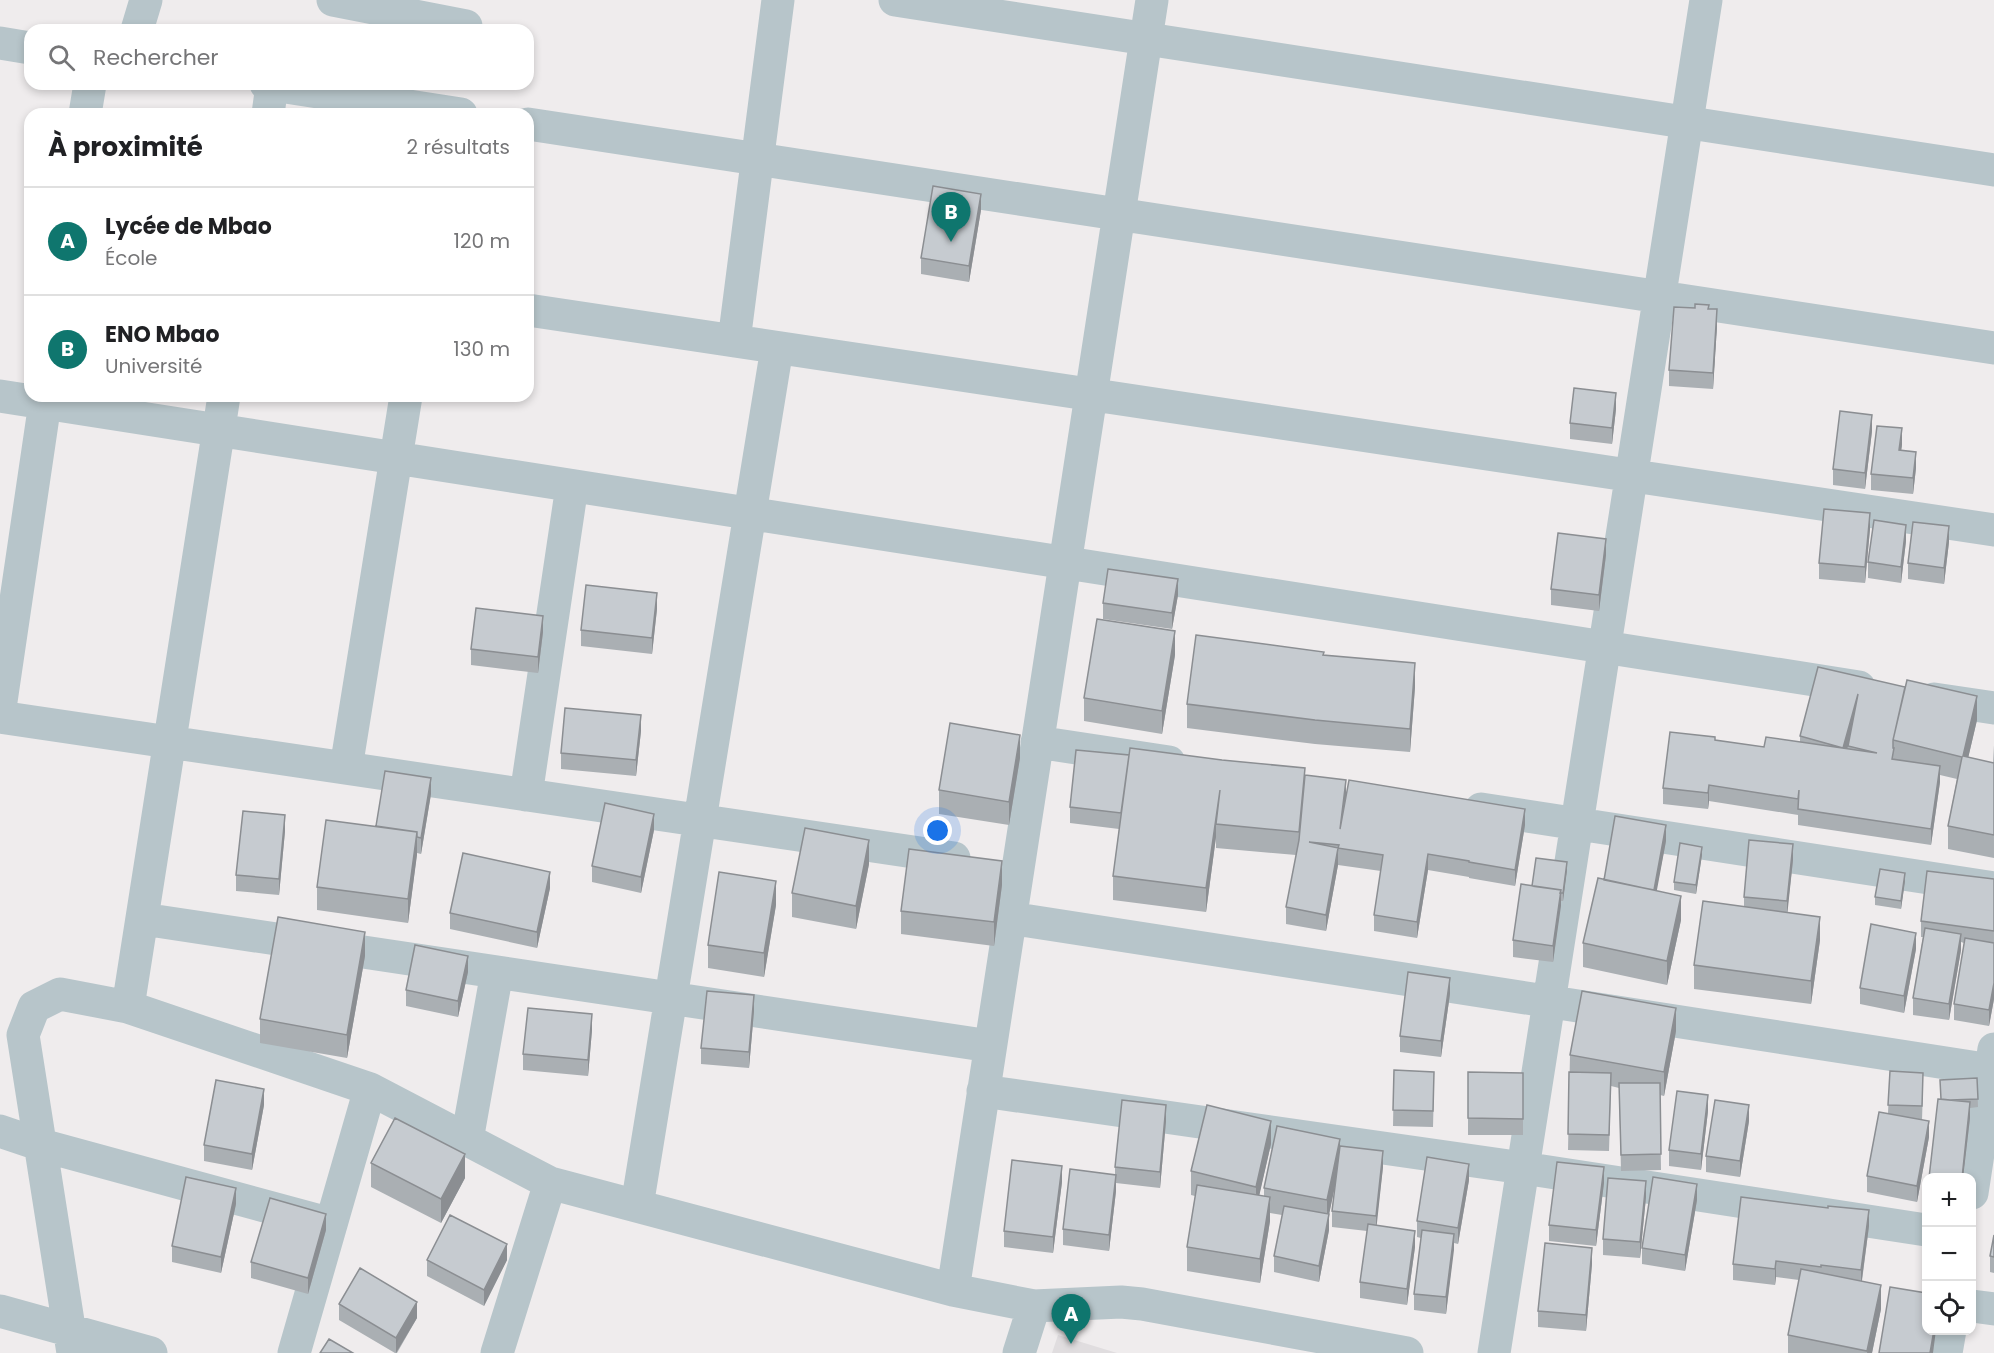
<!DOCTYPE html>
<html lang="fr">
<meta charset="utf-8">
<style>
body{margin:0;font-family:Poppins,sans-serif;background:#f2f2f2;color:#202124}
.controls{position:absolute;right:18px;bottom:18px;display:grid;overflow:hidden;border-radius:12px;box-shadow:0 3px 9px #0003}
.controls button{width:54px;height:54px;display:grid;place-items:center;padding:0;border:0;border-bottom:2px solid #e0e0e0;background:#fff;color:#202124;font:30px sans-serif}
.you{position:absolute;left:938px;top:831px;width:21px;height:21px;margin:-15px;border:4px solid #fff;border-radius:50%;background:#1a73e8;box-shadow:0 0 0 9px #1a73e833}
.badge{display:grid;place-items:center;width:39px;height:39px;border-radius:50%;background:#0f766e;color:#fff;font-size:20px;font-weight:700}
.pin{position:absolute;translate:-50% -50px;filter:drop-shadow(0 2px 3px #0008)}
.pin::after{content:'';position:absolute;top:32px;width:21px;height:18px;background:inherit;clip-path:polygon(0 0,100% 0,50% 100%)}
.list{margin:0;padding:0;list-style:none}
h2{display:flex;justify-content:space-between;align-items:center;height:78px;margin:0;padding:0 24px;font-size:26px}
h2 small{font-size:20px;font-weight:400;color:#757577}
.list li{display:grid;grid-template-columns:39px 1fr auto;gap:18px;align-items:center;box-sizing:border-box;height:108px;padding:0 24px;border-top:2px solid #e0e0e0}
.list b{display:block;font-size:22px;white-space:nowrap}
.list p{margin:0;font-size:20px;white-space:nowrap;color:#757577}
.list em{font-size:20px;font-style:normal;color:#757577}
.icon{flex:none;width:33px;height:33px;fill:none;stroke:currentColor;stroke-width:2;stroke-linecap:round;stroke-linejoin:round}
.map{position:relative;flex:none;width:1994px;height:1353px;overflow:hidden}
.search{position:absolute;background:#fff;box-shadow:0 3px 9px #0003;left:24px;top:24px;width:510px;height:66px;display:flex;align-items:center;gap:15px;box-sizing:border-box;padding:0 21px;border-radius:18px;color:#757577;font-size:22px}
.panel{position:absolute;background:#fff;box-shadow:0 3px 9px #0003;left:24px;top:108px;width:510px;height:294px;border-radius:18px}
.map>svg:first-child{display:block}
.education{fill:#e0dddf}
.lines{fill:none;stroke-linecap:round;stroke-linejoin:round}
.minor{stroke:#b7c5ca;stroke-width:33}
.wall{fill:#aaafb3}
.shaded-wall{fill:#8b8e92}
.building{fill:#c6cbd0;stroke:#8b8e92;stroke-width:1.5;fill-rule:evenodd}
</style>
<div class="map">
<svg width="1994" height="1353" viewBox="0 0 1994 1353">
<rect width="100%" height="100%" fill="#efeced"/>
<!-- education -->
<path class="education" d="M1058 1335 1117 1353H1052Z"/>
<g class="lines">
<!-- minor -->
<path class="minor" d="M333 0 466 26
M895 0 1994 170
M137 30 146 0
M0 43 30 48
M266 84 461 114
M85 114 90 84
M268 114 272 85
M528 124 1994 348
M528 310 1994 530
M734 341 778 0
M0 396 1859 687
M1934 699 1994 708
M0 708 46 396
M0 717 954 858
M1037 742 1169 762
M346 768 406 396
M526 795 572 486
M1481 809 1994 888
M1010 918 1991 1070
M143 919 990 1046
M128 1007 224 396
M983 1091 1523 1168 1926 1230
M0 1131 41 1145 331 1224
M467 1140 497 972
M1972 1193 1994 1049
M637 1206 777 348
M953 1290 1152 0
M1972 1306 1994 1309
M0 1311 151 1353
M73 1353 23 1035 34 1007 60 994 128 1007 370 1089 550 1183 953 1290 1034 1306 1121 1302 1142 1304 1407 1353
M294 1353 370 1089
M497 1353 550 1183
M1019 1353 1034 1306
M1494 1353 1706 0
M1946 1353 1950 1330"/>
</g>
<!-- wall -->
<path class="wall" d="M981 210 969 282 921 274V258Z
M1709 309 1717 326 1713 389 1669 386V370Z
M1616 409 1612 444 1570 439V423Z
M1872 431 1865 489 1833 485V469Z
M1902 445 1901 450 1916 468 1913 494 1871 490V474Z
M1870 529 1865 583 1819 579V563Z
M1906 541 1901 583 1868 578V562Z
M1949 542 1944 584 1908 579V563Z
M1606 555 1599 611 1551 605V589Z
M1178 595 1172 629 1103 619V603Z
M657 609 652 654 581 646V630Z
M543 632 538 673 471 665V649Z
M1175 655 1162 734 1084 721V698Z
M1415 687 1410 752 1315 744 1187 728V704Z
M1977 720 1968 758 1993 763 1994 745V858L1948 849V826L1957 779 1940 775V782L1931 845 1798 825V815L1709 801 1708 809 1663 804V788L1715 740 1764 747 1800 742V736Z
M641 731 636 776 561 769V753Z
M1020 758 1009 825 939 814V790Z
M1305 775 1346 796 1344 808 1525 825 1515 886 1469 878V877L1428 870 1417 938 1374 931V915L1381 871 1338 865 1326 931 1286 924V907L1296 855 1216 848V837L1206 912 1113 900V876L1119 829 1070 823V807Z
M431 794 421 854 417 853 408 923 317 910V887L376 826Z
M654 830 641 893 592 882V866Z
M285 831 279 895 236 891V875Z
M1666 841 1656 891 1681 920 1667 985 1583 967V943L1604 880Z
M1702 855 1696 894 1674 890V882Z
M1793 860 1787 912 1820 940 1811 1004 1694 989V965L1744 907V897Z
M869 864 856 929 792 917V893Z
M1567 870 1563 901H1561L1553 962 1513 957V940Z
M1994 879V999L1989 1026 1954 1020V1004L1964 943 1961 942V950L1949 1020 1913 1015V998L1923 937H1921V921Z
M1905 881 1901 909 1875 905V897Z
M1002 885 994 946 901 934V911Z
M550 888 537 948 450 929V913Z
M776 905 764 977 708 968V945Z
M1916 949 1904 1013 1860 1004V988Z
M365 956 347 1058 260 1043V1019Z
M468 972 458 1017 406 1006V990Z
M1450 994 1441 1057 1400 1052V1036Z
M754 1011 749 1068 701 1064V1048Z
M592 1030 588 1076 523 1070V1054Z
M1676 1031 1664 1096 1660 1095 1661 1170 1621 1171 1619 1088 1611 1086 1609 1151 1568 1150 1570 1055Z
M1394 1070 1434 1088 1433 1127 1393 1126Z
M1890 1071 1923 1089 1922 1120 1929 1137 1917 1202 1867 1192V1176L1888 1113Z
M1468 1072 1523 1073V1135H1468Z
M1977 1078 1978 1107 1970 1108V1118L1963 1178H1929L1941 1099Z
M264 1105 252 1170 204 1161V1145Z
M1708 1111 1701 1170 1669 1166V1150Z
M1166 1121 1160 1188 1116 1183V1191L1109 1251 1063 1245V1229L1115 1174V1167Z
M1749 1121 1740 1177 1706 1172V1156Z
M1271 1144 1259 1195 1264 1196V1188L1340 1146 1383 1167 1376 1225 1415 1247 1407 1305 1360 1298V1282L1367 1231 1332 1227V1211L1335 1184 1329 1214V1230L1319 1282 1274 1272V1256L1282 1215 1270 1213V1221L1260 1283 1187 1271V1247L1195 1196 1191 1195V1171Z
M371 1163 465 1178 441 1223 371 1187Z
M1469 1180 1458 1244 1454 1243 1446 1314 1414 1310V1294L1421 1238 1417 1237V1221Z
M1062 1182 1053 1253 1004 1247V1231Z
M1604 1183 1596 1246 1549 1241V1225Z
M1646 1197 1640 1258 1603 1255V1239Z
M1697 1200 1685 1271 1642 1264V1248Z
M236 1204 221 1273 172 1262V1246Z
M1869 1226 1862 1281 1881 1309 1872 1353H1788V1335L1799 1280 1776 1277 1775 1285 1733 1280V1264Z
M326 1230 308 1294 251 1278V1262Z
M1994 1235V1273L1990 1272V1256Z
M427 1260H507L484 1306 427 1276Z
M1592 1264 1586 1331 1538 1327V1311Z
M339 1304 417 1318 397 1353H395L339 1320Z"/>
<!-- shaded-wall -->
<path class="shaded-wall" d="M981 194V210L969 282V266Z
M1717 309V326L1713 389V373Z
M1616 393V409L1612 444V428Z
M1872 415V431L1865 489V473Z
M1902 428V445L1899 466V450Z
M1916 452V468L1913 494V478Z
M1870 513V529L1865 583V567Z
M1906 525V541L1901 583V567Z
M1949 526V542L1944 584V568Z
M1606 539V555L1599 611V595Z
M1178 579V595L1172 629V613Z
M657 593V609L652 654V638Z
M543 616V632L538 673V657Z
M1175 631V655L1162 734V711Z
M1415 663V687L1410 752V729Z
M1858 694V710L1843 764V748Z
M1977 696V720L1963 780V756Z
M641 715V731L636 776V760Z
M1020 735V758L1009 825V802Z
M1940 766V782L1931 845V829Z
M431 778V794L421 854V838Z
M1346 780V796L1340 845V829Z
M1709 785V801L1708 809V793Z
M1220 790 1216 824V837L1206 912V888Z
M1525 809V825L1515 886V870Z
M654 814V830L641 893V877Z
M285 815V831L279 895V879Z
M1666 825V841L1654 906V890Z
M417 832V855L408 923V899Z
M869 840V864L856 929V906Z
M1793 844V860L1787 917V901Z
M1702 847V855L1696 894V885Z
M1338 848V865L1326 931V915Z
M1428 854V870L1417 938V922Z
M1002 861V885L994 946V922Z
M1567 862V870L1563 901V893Z
M550 872V888L537 948V932Z
M1905 873V881L1901 909V901Z
M776 881V905L764 977V953Z
M1561 890V906L1553 962V946Z
M1681 896V920L1667 985V961Z
M1820 917V940L1811 1004V981Z
M365 932V956L347 1058V1035Z
M1916 933V949L1904 1013V996Z
M1961 934V950L1949 1020V1004Z
M468 956V972L458 1017V1001Z
M1450 978V994L1441 1057V1041Z
M1994 983V999L1989 1026V1010Z
M754 995V1011L749 1068V1052Z
M1676 1008V1031L1664 1096V1072Z
M592 1014V1030L588 1076V1060Z
M264 1089V1105L252 1170V1154Z
M1708 1095V1111L1701 1170V1154Z
M1970 1102V1118L1963 1178H1962Z
M1166 1105V1121L1160 1188V1172Z
M1749 1105V1121L1740 1177V1161Z
M1271 1121V1144L1256 1210V1187Z
M1929 1121V1137L1917 1202V1186Z
M1340 1139V1163L1327 1224V1200Z
M1383 1151V1167L1376 1232V1216Z
M465 1154V1178L441 1223V1199Z
M1469 1164V1180L1458 1244V1228Z
M1062 1166V1182L1053 1253V1237Z
M1604 1167V1183L1596 1246V1230Z
M1116 1175V1191L1109 1251V1235Z
M1646 1181V1197L1640 1258V1242Z
M1697 1184V1200L1685 1271V1255Z
M236 1188V1204L221 1273V1257Z
M1270 1197V1221L1260 1283V1259Z
M1869 1210V1226L1861 1286V1270Z
M326 1214V1230L308 1294V1278Z
M1329 1214V1230L1319 1282V1266Z
M1415 1231V1247L1407 1305V1289Z
M1454 1234V1250L1446 1314V1297Z
M507 1244V1260L484 1306V1290Z
M1592 1248V1264L1586 1331V1315Z
M1776 1261V1277L1775 1285V1269Z
M1881 1285V1309L1872 1353H1867Z
M417 1302V1318L396 1353V1338Z
M1934 1330H1936L1933 1353H1930Z"/>
<!-- building -->
<path class="building" d="M933 186 981 194 969 266 921 258Z
M1695 304 1709 305 1708 309H1717L1713 373 1669 370 1674 307 1695 308Z
M1574 388 1616 393 1612 428 1570 423Z
M1840 411 1872 415 1865 473 1833 469Z
M1877 426 1902 428 1899 450 1916 452 1913 478 1871 474Z
M1824 509 1870 513 1865 567 1819 563Z
M1874 520 1906 525 1901 567 1868 562Z
M1913 522 1949 526 1944 568 1908 563Z
M1558 533 1606 539 1599 595 1551 589Z
M1108 569 1178 579 1172 613 1103 603Z
M586 585 657 593 652 638 581 630Z
M476 608 543 616 538 657 471 649Z
M1097 619 1175 631 1162 711 1084 698Z
M1196 635 1324 652 1323 655 1415 663 1410 729 1315 720 1187 704Z
M1818 667 1905 687 1893 740V748H1894L1892 759 1940 766 1931 829 1798 809 1799 790 1798 799 1709 785 1708 793 1663 788 1670 732 1715 737V740L1764 747 1766 737 1877 753 1848 746 1858 694 1843 748 1800 736Z
M1907 680 1977 696 1963 756 1994 763V835L1948 826 1962 757 1893 740Z
M565 708 641 715 636 760 561 753Z
M950 723 1020 735 1009 802 939 790Z
M1130 748 1222 760 1305 768 1299 832 1216 824 1220 790 1206 888 1113 876Z
M1076 750 1129 755 1121 813 1070 807Z
M385 771 431 778 421 838 417 837V832L376 826Z
M1305 775 1346 780 1340 829 1349 780 1525 809 1515 870 1469 862V861L1428 854 1417 922 1374 915 1383 855 1338 848 1326 915 1286 907 1299 840ZM1309 842 1339 845 1338 848Z
M605 803 654 814 641 877 592 866Z
M243 811 285 815 279 879 236 875Z
M1615 816 1666 825 1654 890 1604 880Z
M326 820 417 832 408 899 317 887Z
M805 828 869 840 856 906 792 893Z
M1749 840 1793 844 1787 901 1744 897Z
M1680 843 1702 847 1696 885 1674 882Z
M909 849 1002 861 994 922 901 911Z
M463 853 550 872 537 932 450 913Z
M1536 858 1567 862 1563 893H1560L1561 890 1532 886Z
M1880 869 1905 873 1901 901 1875 897Z
M1927 871 1994 879V931L1921 921Z
M719 872 776 881 764 953 708 945Z
M1598 878 1681 896 1667 961 1583 943Z
M1521 884 1561 890 1553 946 1513 940Z
M1703 901 1820 917 1811 981 1694 965Z
M278 917 365 932 347 1035 260 1019Z
M1871 924 1916 933 1904 996 1860 988Z
M1925 928 1961 934 1949 1004 1913 998Z
M1965 938 1994 943V983L1989 1010 1954 1004Z
M415 945 468 956 458 1001 406 990Z
M1408 972 1450 978 1441 1041 1400 1036Z
M707 991 754 995 749 1052 701 1048Z
M1582 991 1676 1008 1664 1072 1570 1055Z
M528 1008 592 1014 588 1060 523 1054Z
M1394 1070 1434 1072 1433 1111 1393 1110Z
M1890 1071 1923 1073 1922 1106 1888 1105Z
M1468 1072 1523 1073V1119L1468 1118Z
M1569 1072 1611 1073 1609 1135 1568 1134Z
M1977 1078 1978 1099 1950 1100 1941 1099 1940 1080Z
M216 1080 264 1089 252 1154 204 1145Z
M1619 1083H1660L1661 1154 1621 1155Z
M1677 1091 1708 1095 1701 1154 1669 1150Z
M1938 1099 1970 1102 1962 1178H1929Z
M1122 1100 1166 1105 1160 1172 1115 1167Z
M1715 1100 1749 1105 1740 1161 1706 1156Z
M1207 1105 1271 1121 1256 1187 1191 1171Z
M1879 1112 1929 1121 1917 1186 1867 1176Z
M395 1118 465 1154 441 1199 371 1163Z
M1277 1126 1340 1139 1327 1200 1264 1188Z
M1340 1146 1383 1151 1376 1216 1332 1211Z
M1427 1157 1469 1164 1458 1228 1417 1221Z
M1012 1160 1062 1166 1053 1237 1004 1231Z
M1557 1162 1604 1167 1596 1230 1549 1225Z
M1070 1169 1116 1175 1109 1235 1063 1229Z
M186 1177 236 1188 221 1257 172 1246Z
M1653 1177 1697 1184 1685 1255 1642 1248Z
M1608 1178 1646 1181 1640 1242 1603 1239Z
M1197 1185 1270 1197 1260 1259 1187 1247Z
M1741 1197 1828 1208V1206L1869 1210 1861 1270 1821 1265V1267L1776 1261 1775 1269 1733 1264Z
M270 1198 326 1214 308 1278 251 1262Z
M1284 1206 1329 1214 1319 1266 1274 1256Z
M450 1215 507 1244 484 1290 427 1260Z
M1368 1224 1415 1231 1407 1289 1360 1282Z
M1422 1230 1454 1234 1446 1297 1414 1294Z
M1994 1235V1257L1990 1256Z
M1545 1243 1592 1248 1586 1315 1538 1311Z
M360 1268 417 1302 396 1338 339 1304Z
M1801 1269 1881 1285 1867 1351 1788 1335Z
M1890 1287 1926 1293V1330H1934L1930 1353H1879Z
M329 1339 353 1353H320Z"/>
</svg>
<div class="controls">
<button>+</button>
<button>−</button>
<button><svg class="icon" aria-label="locate" viewBox="0 0 24 24"><circle cx="12" cy="12" r="6"/><path d="M12 2v4M12 18v4M2 12h4M18 12h4"/></svg></button>
</div>
<div class="you"></div>
<div class="pin badge" style="left:1071px;top:1344px">A</div>
<div class="pin badge" style="left:951px;top:242px">B</div>
<div class="search"><svg class="icon" aria-label="search" viewBox="0 0 24 24"><circle cx="10" cy="10" r="6"/><path d="M15 15l6 6"/></svg>Rechercher</div>
<section class="panel">
<h2>À proximité<small>2 résultats</small></h2>
<ul class="list">
<li><span class="badge">A</span><div><b>Lycée de Mbao</b><p>École</p></div><em>120 m</em></li>
<li><span class="badge">B</span><div><b>ENO Mbao</b><p>Université</p></div><em>130 m</em></li>
</ul>
</section>
</div>
